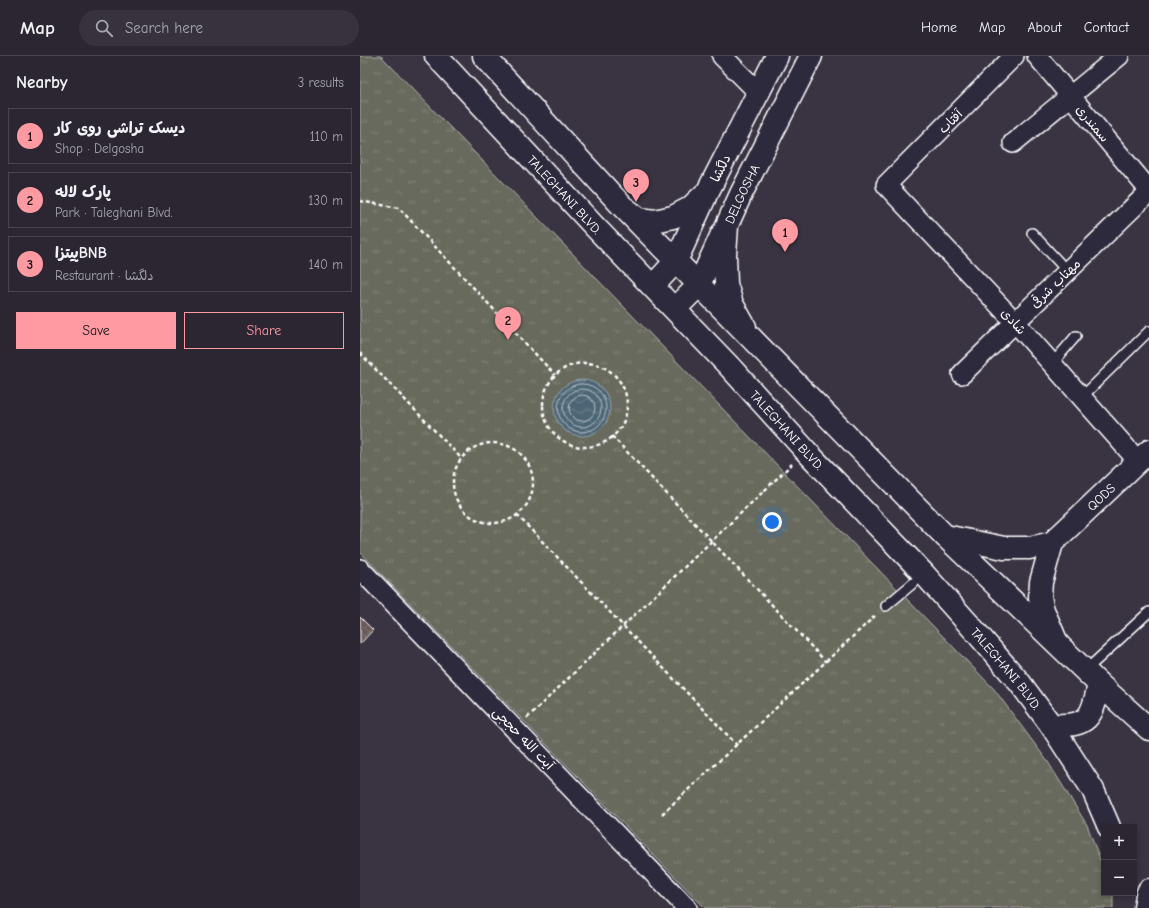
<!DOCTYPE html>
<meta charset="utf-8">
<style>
body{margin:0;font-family:"Comic Neue","Playpen Sans Arabic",sans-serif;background:#38323e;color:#f1f3f6}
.controls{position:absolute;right:12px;bottom:12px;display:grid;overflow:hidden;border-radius:0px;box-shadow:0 2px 6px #0003}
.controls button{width:36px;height:36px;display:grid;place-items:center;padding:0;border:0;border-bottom:1px solid #48434d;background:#2c2632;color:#f1f3f6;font:20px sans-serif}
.you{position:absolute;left:412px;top:466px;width:14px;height:14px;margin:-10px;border:3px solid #fff;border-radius:50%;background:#1a73e8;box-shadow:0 0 0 6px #1a73e833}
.badge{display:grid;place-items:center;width:26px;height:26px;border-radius:50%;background:#ff9aa2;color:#111;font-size:13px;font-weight:700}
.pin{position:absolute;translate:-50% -33px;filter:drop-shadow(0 1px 2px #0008)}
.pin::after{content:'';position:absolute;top:21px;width:14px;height:12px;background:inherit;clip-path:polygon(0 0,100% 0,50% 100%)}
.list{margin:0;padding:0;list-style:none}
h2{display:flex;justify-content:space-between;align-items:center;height:52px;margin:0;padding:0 16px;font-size:17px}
h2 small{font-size:13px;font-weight:400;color:#a6a5ac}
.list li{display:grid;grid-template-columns:26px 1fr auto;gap:12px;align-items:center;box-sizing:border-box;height:56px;margin:0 8px 8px;padding:0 8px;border:1px solid #48434d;border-radius:0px}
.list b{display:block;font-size:15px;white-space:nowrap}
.list p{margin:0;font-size:13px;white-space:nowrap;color:#a6a5ac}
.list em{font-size:13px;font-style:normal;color:#a6a5ac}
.actions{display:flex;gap:8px;padding:12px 16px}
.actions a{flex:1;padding:9px 0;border:1px solid #ff9aa2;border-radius:0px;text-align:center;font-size:14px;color:#ff9aa2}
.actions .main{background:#ff9aa2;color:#111}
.icon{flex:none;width:22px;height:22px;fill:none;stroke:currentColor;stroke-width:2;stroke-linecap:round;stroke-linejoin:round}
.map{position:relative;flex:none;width:789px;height:852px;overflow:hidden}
header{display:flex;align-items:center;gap:24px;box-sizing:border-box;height:56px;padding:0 20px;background:#2c2632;border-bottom:1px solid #48434d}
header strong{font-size:19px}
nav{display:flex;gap:22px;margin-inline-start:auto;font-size:14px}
.search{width:280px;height:36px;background:#38323e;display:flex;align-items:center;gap:10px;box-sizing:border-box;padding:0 14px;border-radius:22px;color:#a6a5ac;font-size:15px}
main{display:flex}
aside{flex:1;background:#2c2632}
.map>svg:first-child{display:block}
.park{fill:url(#park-tufts);stroke:#b4b5ae}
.water{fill:url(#water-waves);stroke:#94a3ad}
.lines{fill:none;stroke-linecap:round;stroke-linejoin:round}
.shore{stroke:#b8c2c8;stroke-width:1}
.building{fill:url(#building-cross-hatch);stroke:#fff}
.service-casing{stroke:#fff;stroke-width:12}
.minor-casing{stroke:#fff;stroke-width:22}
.tertiary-casing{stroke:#fff;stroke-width:25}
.secondary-casing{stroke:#fff;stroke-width:25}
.primary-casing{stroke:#fff;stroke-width:25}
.path{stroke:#fff;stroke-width:2.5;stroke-dasharray:4 3;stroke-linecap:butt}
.service{stroke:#2f2a3d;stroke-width:9}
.minor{stroke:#2f2a3d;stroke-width:19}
.tertiary{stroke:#2f2a3d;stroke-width:22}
.secondary{stroke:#2f2a3d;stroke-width:22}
.primary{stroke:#2f2a3d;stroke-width:22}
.labels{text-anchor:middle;stroke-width:3;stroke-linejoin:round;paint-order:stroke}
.street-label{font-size:13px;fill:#fff;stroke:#2f2a3d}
</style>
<header>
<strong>Map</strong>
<div class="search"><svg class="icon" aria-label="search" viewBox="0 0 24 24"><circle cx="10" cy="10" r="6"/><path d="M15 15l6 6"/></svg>Search here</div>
<nav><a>Home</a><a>Map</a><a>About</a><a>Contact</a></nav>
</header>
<main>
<aside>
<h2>Nearby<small>3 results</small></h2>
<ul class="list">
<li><span class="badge">1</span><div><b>دیسک تراشی روی کار</b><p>Shop · Delgosha</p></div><em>110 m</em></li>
<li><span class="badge">2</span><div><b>پارک لاله</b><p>Park · Taleghani Blvd.</p></div><em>130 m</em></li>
<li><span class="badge">3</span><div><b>پیتزاBNB</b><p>Restaurant · دلگشا</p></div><em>140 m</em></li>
</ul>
<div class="actions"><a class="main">Save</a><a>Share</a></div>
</aside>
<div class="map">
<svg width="789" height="852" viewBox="0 0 789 852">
<defs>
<pattern id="park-tufts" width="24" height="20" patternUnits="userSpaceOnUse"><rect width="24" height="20" fill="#686b5d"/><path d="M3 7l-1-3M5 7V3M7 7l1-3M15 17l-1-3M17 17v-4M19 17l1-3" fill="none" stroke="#7f8175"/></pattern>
<pattern id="water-waves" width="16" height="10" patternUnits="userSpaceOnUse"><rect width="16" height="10" fill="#4d6676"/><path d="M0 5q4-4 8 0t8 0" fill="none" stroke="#687d8b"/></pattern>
<pattern id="building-cross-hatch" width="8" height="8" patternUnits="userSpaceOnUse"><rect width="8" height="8" fill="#685956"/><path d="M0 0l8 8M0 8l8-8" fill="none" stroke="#7f726f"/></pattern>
</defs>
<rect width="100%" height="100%" fill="#3a3342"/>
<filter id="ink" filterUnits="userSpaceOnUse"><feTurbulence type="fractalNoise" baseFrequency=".025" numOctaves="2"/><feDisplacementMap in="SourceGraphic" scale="8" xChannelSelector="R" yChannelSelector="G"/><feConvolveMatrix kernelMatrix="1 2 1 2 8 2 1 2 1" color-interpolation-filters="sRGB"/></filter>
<g filter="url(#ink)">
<!-- park -->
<path class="park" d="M0 0H21L634 633 688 706 727 769 744 814V837H753V852H345L0 496Z"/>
<!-- water -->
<path class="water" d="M194 352a28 28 0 1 1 56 0a28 28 0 1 1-56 0Z"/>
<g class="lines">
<!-- shore -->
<path class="shore" d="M198 352a24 24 0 1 1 48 0a24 24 0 1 1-48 0Z
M203 352a19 19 0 1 1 38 0a19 19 0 1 1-38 0Z
M209 352a13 13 0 1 1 26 0a13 13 0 1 1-26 0Z"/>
</g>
<!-- building -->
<path class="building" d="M0 561 13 574 0 588Z"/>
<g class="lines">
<defs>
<path id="service" d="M672 177 707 215
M692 308 716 280
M722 341 789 275
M526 550 564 518
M726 614 789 556"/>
<path id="minor" d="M362 0 398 36
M654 0 526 129 655 266 778 405
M677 0 789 134
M653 87 759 0
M602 318 789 136
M0 513 327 852"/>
<g id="tertiary">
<path d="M585 480 644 492H669L692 487"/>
<path id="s1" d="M697 587 683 554 680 541 681 526 692 487 789 395"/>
</g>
<g id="secondary">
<path d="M266 153 279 163 295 165 313 161 330 152 348 135 417 0"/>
<path d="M293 230 316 205 345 141"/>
<path d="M315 253 339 229 362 178"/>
<path id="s2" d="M385 271 372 248 366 228 365 199 367 169 381 138 451 0"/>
</g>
<g id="primary">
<path id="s3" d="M76 0 235 171 369 310 446 395 564 518 615 575 660 627 691 669 733 734 749 771"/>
<path d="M124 0 263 151 585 480 739 628 789 673"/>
<path d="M691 669C729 671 732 662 739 628"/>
<path d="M785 852 787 839 789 834"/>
</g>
</defs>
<!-- service casing -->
<use href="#service" class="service-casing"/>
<!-- minor casing -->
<use href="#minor" class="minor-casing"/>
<!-- tertiary casing -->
<use href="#tertiary" class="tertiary-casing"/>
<!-- secondary casing -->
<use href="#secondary" class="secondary-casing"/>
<!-- primary casing -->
<use href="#primary" class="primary-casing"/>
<!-- path -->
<path class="path" d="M0 145 39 152 195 319
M0 297 101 402
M183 349a42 42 0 1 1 84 0a42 42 0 1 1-84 0Z
M252 380 466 606
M93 427a40 40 0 1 1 80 0a40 40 0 1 1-80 0Z
M157 459 377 689
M167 662 432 408
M302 758 517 558"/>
<!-- service -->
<use href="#service" class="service"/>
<!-- minor -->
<use href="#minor" class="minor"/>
<!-- tertiary -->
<use href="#tertiary" class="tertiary"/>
<!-- secondary -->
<use href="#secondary" class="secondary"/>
<!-- primary -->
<use href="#primary" class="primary"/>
</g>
</g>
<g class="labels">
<!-- street labels -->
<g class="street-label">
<text transform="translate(590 65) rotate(-45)" y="5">آفتاب</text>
<text transform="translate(733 67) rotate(50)" y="5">سمندری</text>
<text transform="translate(360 112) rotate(-63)" y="5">دلگشا</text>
<text dy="5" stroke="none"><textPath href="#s3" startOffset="189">TALEGHANI BLVD.</textPath></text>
<text dy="5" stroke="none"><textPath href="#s2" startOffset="141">DELGOSHA</textPath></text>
<text transform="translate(695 227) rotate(-44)" y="5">مهتاب شرقی</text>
<text transform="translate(654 265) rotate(48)" y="5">شادی</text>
<text dy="5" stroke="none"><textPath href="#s3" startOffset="513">TALEGHANI BLVD.</textPath></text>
<text dy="5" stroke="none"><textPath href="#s1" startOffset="172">QODS</textPath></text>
<text dy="5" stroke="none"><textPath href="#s3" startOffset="837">TALEGHANI BLVD.</textPath></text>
<text transform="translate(164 682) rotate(46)" y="5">آیت الله حججی</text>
</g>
</g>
</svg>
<div class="controls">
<button>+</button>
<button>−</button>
</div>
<div class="you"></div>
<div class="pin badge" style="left:425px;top:196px">1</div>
<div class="pin badge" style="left:148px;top:284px">2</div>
<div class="pin badge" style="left:276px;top:146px">3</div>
</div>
</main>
